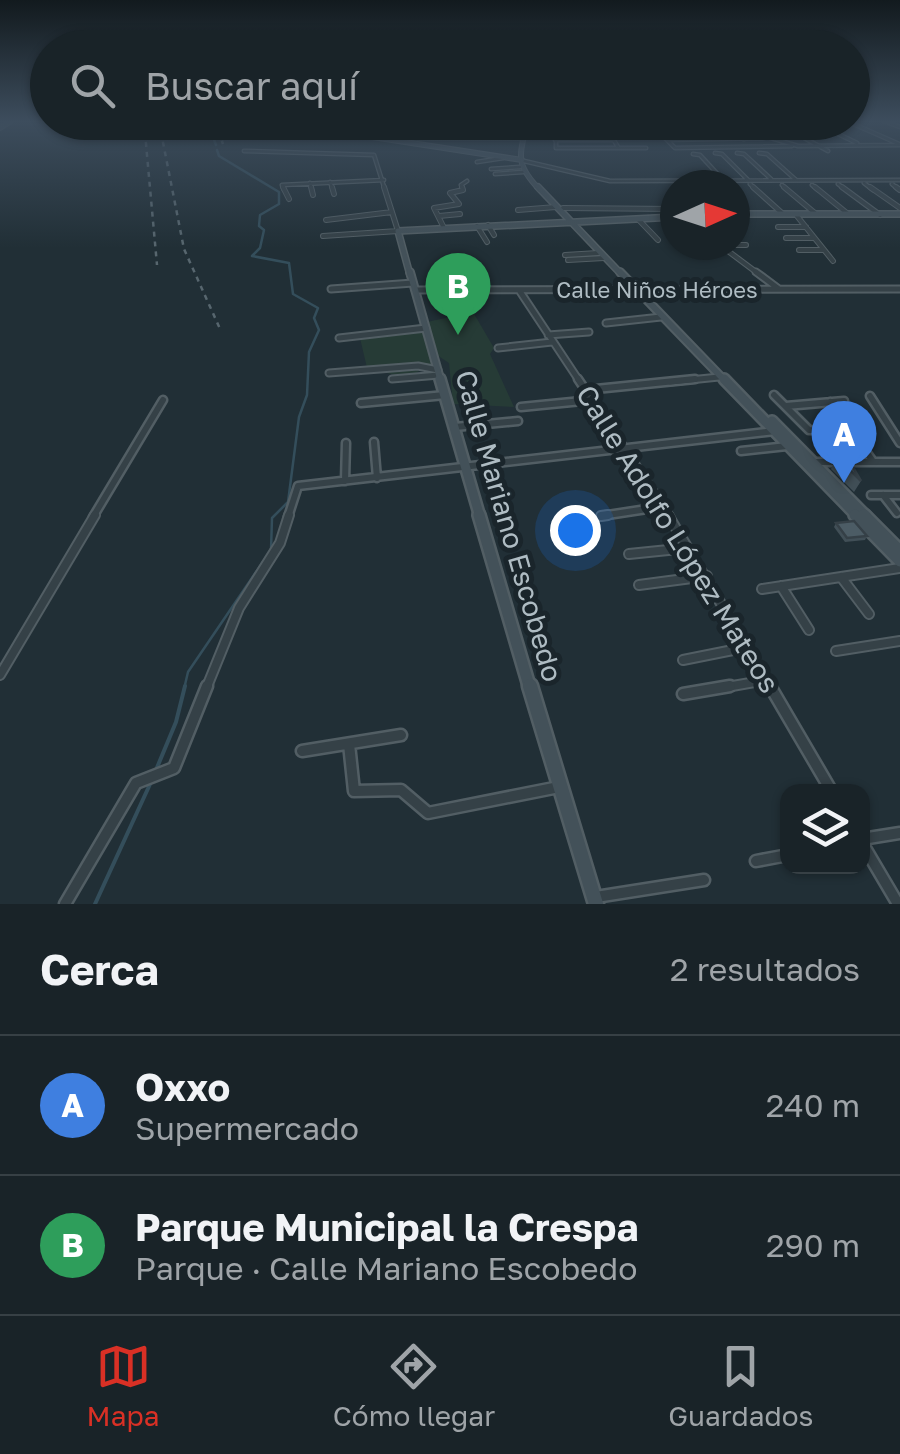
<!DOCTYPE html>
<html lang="es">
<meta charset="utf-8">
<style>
body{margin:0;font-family:"Golos Text",sans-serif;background:#262f34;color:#f1f3f6}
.controls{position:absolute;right:30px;bottom:30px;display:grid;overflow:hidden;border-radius:20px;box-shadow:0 2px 8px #0004}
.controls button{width:90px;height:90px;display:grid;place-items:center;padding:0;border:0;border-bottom:2px solid #374045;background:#192328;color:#f1f3f6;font:50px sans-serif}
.compass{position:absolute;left:660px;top:170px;width:90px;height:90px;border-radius:50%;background:#192328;box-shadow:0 2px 8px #0004;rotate:87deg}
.you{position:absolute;left:575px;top:530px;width:35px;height:35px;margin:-25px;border:8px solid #fff;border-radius:50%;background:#1a73e8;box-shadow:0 0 0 15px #1a73e833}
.badge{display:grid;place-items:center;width:65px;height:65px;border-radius:50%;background:#d93025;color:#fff;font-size:32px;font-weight:700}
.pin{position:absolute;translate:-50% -82px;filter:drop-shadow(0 2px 5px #0008)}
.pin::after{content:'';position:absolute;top:52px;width:35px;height:30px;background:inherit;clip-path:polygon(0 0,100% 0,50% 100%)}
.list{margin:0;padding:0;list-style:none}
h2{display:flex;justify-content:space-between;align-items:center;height:130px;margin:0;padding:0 40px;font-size:42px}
h2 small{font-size:32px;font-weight:400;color:#9fa4a8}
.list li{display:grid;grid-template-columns:65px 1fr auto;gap:30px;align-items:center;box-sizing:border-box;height:140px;padding:0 40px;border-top:2px solid #374045}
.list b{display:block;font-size:38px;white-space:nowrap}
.list p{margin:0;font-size:32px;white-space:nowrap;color:#9fa4a8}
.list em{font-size:32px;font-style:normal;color:#9fa4a8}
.icon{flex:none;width:55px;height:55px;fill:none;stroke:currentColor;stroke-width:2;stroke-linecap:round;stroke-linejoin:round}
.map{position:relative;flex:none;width:900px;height:904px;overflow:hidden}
.search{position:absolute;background:#192328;box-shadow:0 2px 8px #0004;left:30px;right:30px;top:30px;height:110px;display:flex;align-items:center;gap:25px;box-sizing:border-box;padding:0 35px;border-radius:55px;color:#9fa4a8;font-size:38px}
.sheet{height:410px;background:#192328}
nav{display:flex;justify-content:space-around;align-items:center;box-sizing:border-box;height:140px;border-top:2px solid #374045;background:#192328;font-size:28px;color:#9fa4a8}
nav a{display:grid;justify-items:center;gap:5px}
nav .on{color:#d93025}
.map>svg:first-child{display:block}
.green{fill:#263b36}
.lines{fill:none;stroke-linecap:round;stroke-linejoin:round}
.stream-far1{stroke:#344e5b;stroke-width:2.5}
.stream{stroke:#344e5b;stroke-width:4}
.street-far5-casing{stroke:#525e64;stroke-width:5}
.street-far4-casing{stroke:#525e64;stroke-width:6}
.street-far3-casing{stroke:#525e64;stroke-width:9}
.street-far2-casing{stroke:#525e64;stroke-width:11}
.street-far1-casing{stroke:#525e64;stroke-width:12}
.street-casing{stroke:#525e64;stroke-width:15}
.secondary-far5-casing{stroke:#525e64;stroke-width:6}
.secondary-far4-casing{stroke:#525e64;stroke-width:8}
.secondary-far3-casing{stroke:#525e64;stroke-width:10}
.secondary-far2-casing{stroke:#525e64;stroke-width:14}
.secondary-far1-casing{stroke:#525e64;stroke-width:16}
.secondary-casing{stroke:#525e64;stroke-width:19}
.street-far5{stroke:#354147;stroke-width:2.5}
.street-far4{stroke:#354147;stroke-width:4}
.street-far3{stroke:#354147;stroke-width:5}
.street-far2{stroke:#354147;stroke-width:6}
.street-far1{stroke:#354147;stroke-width:8}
.street{stroke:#354147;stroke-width:10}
.secondary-far5{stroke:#435159;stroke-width:4}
.secondary-far4{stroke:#435159;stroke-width:5}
.secondary-far3{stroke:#435159;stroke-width:6}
.secondary-far2{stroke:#435159;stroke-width:9}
.secondary-far1{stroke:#435159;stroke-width:11}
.secondary{stroke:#435159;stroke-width:14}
.rail{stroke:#57666e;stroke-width:2.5;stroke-dasharray:5 5;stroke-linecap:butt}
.wall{fill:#414f57}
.building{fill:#4c5c65;stroke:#354047;stroke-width:2.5}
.labels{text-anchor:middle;stroke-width:10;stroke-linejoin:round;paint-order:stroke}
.far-street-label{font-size:22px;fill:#afbcc3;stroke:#1a252b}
.street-label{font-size:28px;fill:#afbcc3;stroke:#1a252b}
</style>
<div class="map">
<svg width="900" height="904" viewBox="0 0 900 904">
<rect width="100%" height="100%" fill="#212f36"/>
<!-- green -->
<path class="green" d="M473 312 494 348 490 354 514 407 453 404 449 363 434 353 435 362 407 378 367 368 360 338 422 331 427 322Z"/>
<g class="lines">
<!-- stream-far1 -->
<path class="stream-far1" d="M207 122 216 145
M184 689 188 672 271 550 272 518 288 502 299 417 307 395 309 352 319 330 314 318 318 308 293 294 289 263 252 256 260 248 264 230 259 226 260 215 279 204V192L219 156 217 150"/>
<!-- stream -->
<path class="stream" d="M156 770 176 722 185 686
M95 904 151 782"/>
<defs>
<path id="street-far5" d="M884 121 900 127
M590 122 728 123
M775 122 828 151
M813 122 857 143
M849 122 899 144
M548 123 610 134 618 147
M425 124H527
M556 124V148H646
M724 124 798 146 900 145
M555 132 578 137
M420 133H525
M635 133 718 132 744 139
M660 133 675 148 792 146
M418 138H524
M555 140H613
M667 140 764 138
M244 151 374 155 385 190
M715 153 722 154 748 180
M737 153 744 154 771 179
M759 153 767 154 796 180
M693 154 700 155 723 180
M524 161 610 181 900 180
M477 162 503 158
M491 169 520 167
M495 174 523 172
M330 182 333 190
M310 183 312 190
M864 183 873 190
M750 184 756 190
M838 184 846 190
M892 184 899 190
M782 185 787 190
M812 185 818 190
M284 190 282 185 384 180
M463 190 461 185 467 181"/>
<path id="street-far4" d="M283 187 289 199
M311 187 313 195
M332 187 334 194
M753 187 783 214
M784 187 816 214
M815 187 848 214
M842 187 880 215
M870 187 900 208
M896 187 900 190
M563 208 675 209
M518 210 556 207
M439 216 460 214
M797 216 833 261
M638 219 658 240
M326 220 392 212
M488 225 494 235
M477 226 487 242
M778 227H806
M444 228 434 208 459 204 450 193 463 190 462 187
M323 236 398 231 384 187
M786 238H814
M720 245 760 275
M730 245H746
M799 250H823
M565 255 598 253
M568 260 604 258
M463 275 473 271 469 259"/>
<path id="street-far3" d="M467 272 462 273 471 290
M756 272 779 289
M331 289 413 283
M415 290 900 289
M519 290 580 382
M606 323 661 317
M548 335 589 332
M339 338 426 328
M498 348 552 342
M329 373 418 366 438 370
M392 379 439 375
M670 382 719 377"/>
<path id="street-far2" d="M578 379 670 517
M586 390 695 379
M774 395 809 430 851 431
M870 396 900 443
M830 402 872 460
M361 403 445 395
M786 406 844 401
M521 407 592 400
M455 427 518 421
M374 442 377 478
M741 451 787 446
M811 462H900
M345 481 346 443
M871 495H900
M883 495 897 513
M601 516 660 507
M93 517 163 400
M288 517 298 486 775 431"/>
<path id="street-far1" d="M668 515 772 689
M601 516 608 515
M629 554 688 548
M841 577 869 614
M639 585 707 576
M781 586 809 630
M762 589 900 568
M836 651 900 641
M683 660 748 647
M0 675 95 515
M206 689 239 608 280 543 289 515
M715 689 767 680"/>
<path id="street" d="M770 686 832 792
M683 694 730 686
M349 744 354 791 401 790 428 813 559 787
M302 751 401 735
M862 839 900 833
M862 843 898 904
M756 861 788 855
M596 897 704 880
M65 904 136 783 174 768 207 686"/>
<path id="secondary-far5" d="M275 122 522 160
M527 122C520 156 514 163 540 190
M0 128 11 121"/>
<path id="secondary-far4" d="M538 187 622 275
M735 214H900
M410 275 398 231 675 217"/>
<path id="secondary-far3" d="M410 272 441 382
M620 272 726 382"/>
<path id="secondary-far2" d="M440 379 480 517
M724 379 858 517
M772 421 867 517"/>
<path id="secondary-far1" d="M479 515 530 689
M855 515 900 561
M864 515 900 551"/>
<path id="secondary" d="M530 686 596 904"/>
</defs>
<!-- street-far5 casing -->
<use href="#street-far5" class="street-far5-casing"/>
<!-- street-far4 casing -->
<use href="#street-far4" class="street-far4-casing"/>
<!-- street-far3 casing -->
<use href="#street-far3" class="street-far3-casing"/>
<!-- street-far2 casing -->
<use href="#street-far2" class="street-far2-casing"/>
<!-- street-far1 casing -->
<use href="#street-far1" class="street-far1-casing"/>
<!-- street casing -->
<use href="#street" class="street-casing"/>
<!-- secondary-far5 casing -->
<use href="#secondary-far5" class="secondary-far5-casing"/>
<!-- secondary-far4 casing -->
<use href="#secondary-far4" class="secondary-far4-casing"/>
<!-- secondary-far3 casing -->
<use href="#secondary-far3" class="secondary-far3-casing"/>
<!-- secondary-far2 casing -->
<use href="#secondary-far2" class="secondary-far2-casing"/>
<!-- secondary-far1 casing -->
<use href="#secondary-far1" class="secondary-far1-casing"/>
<!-- secondary casing -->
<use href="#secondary" class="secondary-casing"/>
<!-- street-far5 -->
<use href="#street-far5" class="street-far5"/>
<!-- street-far4 -->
<use href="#street-far4" class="street-far4"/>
<!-- street-far3 -->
<use href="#street-far3" class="street-far3"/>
<!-- street-far2 -->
<use href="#street-far2" class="street-far2"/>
<!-- street-far1 -->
<use href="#street-far1" class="street-far1"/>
<!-- street -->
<use href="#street" class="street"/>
<!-- secondary-far5 -->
<use href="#secondary-far5" class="secondary-far5"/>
<!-- secondary-far4 -->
<use href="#secondary-far4" class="secondary-far4"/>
<!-- secondary-far3 -->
<use href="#secondary-far3" class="secondary-far3"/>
<!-- secondary-far2 -->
<use href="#secondary-far2" class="secondary-far2"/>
<!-- secondary-far1 -->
<use href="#secondary-far1" class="secondary-far1"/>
<!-- secondary -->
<use href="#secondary" class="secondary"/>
<!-- rail -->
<path class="rail" d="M144 122 157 265
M159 122 184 249 221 331
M215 122 223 144
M255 122 322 138"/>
</g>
<!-- wall -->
<path class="wall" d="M837 457 861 481 854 492 831 469Z
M836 523 867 536 865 540 845 542 834 527Z"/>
<!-- building -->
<path class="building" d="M837 457H847L861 481Z
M854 521 867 536 847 538 836 523Z"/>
<!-- sky -->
<linearGradient id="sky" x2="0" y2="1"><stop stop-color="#121a1e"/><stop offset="0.49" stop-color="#3d4d5d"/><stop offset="1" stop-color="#3d4d5d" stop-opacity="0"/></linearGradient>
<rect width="900" height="248" fill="url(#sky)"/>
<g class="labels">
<!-- far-street labels -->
<g class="far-street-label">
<text x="657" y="298">Calle Niños Héroes</text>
</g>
<!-- street labels -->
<g class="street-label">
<text transform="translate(509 526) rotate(74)" y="10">Calle Mariano Escobedo</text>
<text transform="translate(678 539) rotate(58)" y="10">Calle Adolfo López Mateos</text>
</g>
</g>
</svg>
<div class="controls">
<button><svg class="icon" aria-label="layers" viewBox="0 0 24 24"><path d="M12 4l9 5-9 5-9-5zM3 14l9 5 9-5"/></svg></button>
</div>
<svg class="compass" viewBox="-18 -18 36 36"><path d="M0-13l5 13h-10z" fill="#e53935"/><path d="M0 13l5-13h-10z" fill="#9fa4a8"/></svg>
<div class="you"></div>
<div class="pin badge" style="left:844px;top:483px;background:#3f7fe0">A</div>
<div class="pin badge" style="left:458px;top:335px;background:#2e9e5b">B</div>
<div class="search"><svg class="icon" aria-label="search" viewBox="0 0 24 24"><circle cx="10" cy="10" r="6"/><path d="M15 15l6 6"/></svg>Buscar aquí</div>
</div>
<section class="sheet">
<h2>Cerca<small>2 resultados</small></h2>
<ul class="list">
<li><span class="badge" style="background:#3f7fe0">A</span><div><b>Oxxo</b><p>Supermercado</p></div><em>240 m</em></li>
<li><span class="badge" style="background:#2e9e5b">B</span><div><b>Parque Municipal la Crespa</b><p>Parque · Calle Mariano Escobedo</p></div><em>290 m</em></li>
</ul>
</section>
<nav>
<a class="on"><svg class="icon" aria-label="map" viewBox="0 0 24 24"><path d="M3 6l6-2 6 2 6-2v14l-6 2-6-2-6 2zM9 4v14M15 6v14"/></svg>Mapa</a>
<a><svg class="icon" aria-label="directions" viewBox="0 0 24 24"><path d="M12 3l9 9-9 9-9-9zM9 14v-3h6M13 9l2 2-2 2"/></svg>Cómo llegar</a>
<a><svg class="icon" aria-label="saved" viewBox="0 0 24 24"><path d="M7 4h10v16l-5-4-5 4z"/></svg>Guardados</a>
</nav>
